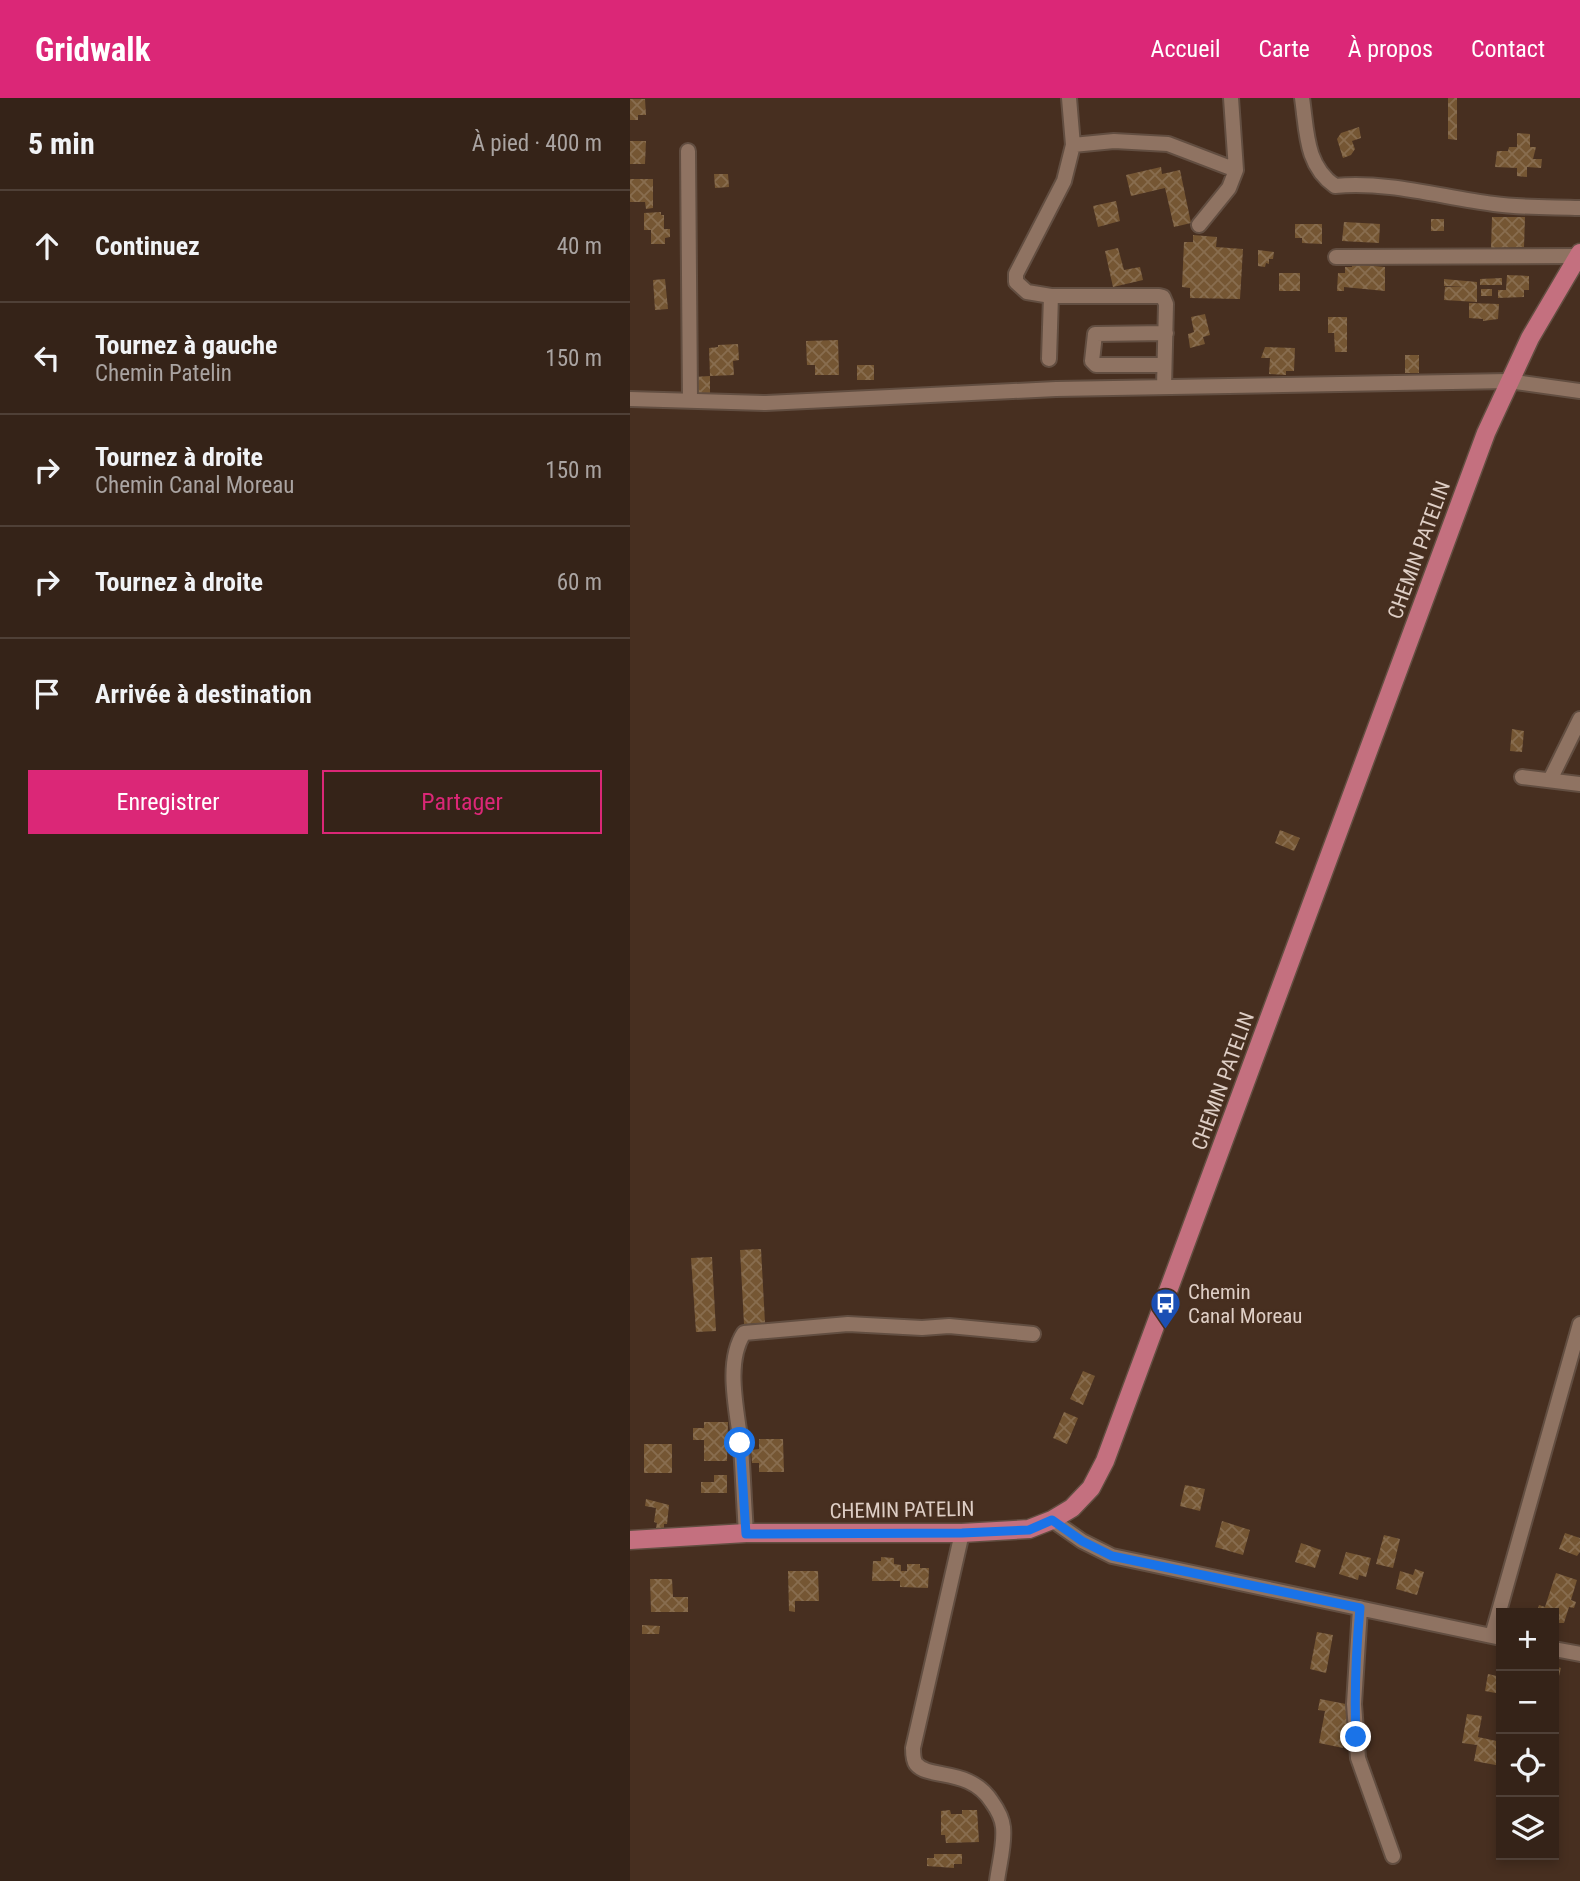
<!DOCTYPE html>
<html lang="fr">
<meta charset="utf-8">
<style>
body{margin:0;font-family:"Roboto Condensed",sans-serif;background:#3d2b21;color:#f1f3f6}
.controls{position:absolute;right:21px;bottom:21px;display:grid;overflow:hidden;border-radius:0px;box-shadow:0 4px 10px #0003}
.controls button{width:63px;height:63px;display:grid;place-items:center;padding:0;border:0;border-bottom:2px solid #4f4037;background:#352318;color:#f1f3f6;font:35px sans-serif}
.stop{position:absolute;width:21px;height:21px;margin:-16px;border:5px solid #1a73e8;border-radius:50%;background:#fff}
.stop.end{background:#1a73e8;border-color:#fff;box-shadow:0 2px 7px #0008}
.list{margin:0;padding:0;list-style:none}
h2{display:flex;justify-content:space-between;align-items:center;height:91px;margin:0;padding:0 28px;font-size:30px}
h2 small{font-size:23px;font-weight:400;color:#aaa4a2}
.list li{display:grid;grid-template-columns:46px 1fr auto;gap:21px;align-items:center;box-sizing:border-box;height:112px;padding:0 28px;border-top:2px solid #4f4037}
.list b{display:block;font-size:26px;white-space:nowrap}
.list p{margin:0;font-size:23px;white-space:nowrap;color:#aaa4a2}
.list em{font-size:23px;font-style:normal;color:#aaa4a2}
.actions{display:flex;gap:14px;padding:21px 28px}
.actions a{flex:1;padding:16px 0;border:2px solid #db2777;border-radius:0px;text-align:center;font-size:24px;color:#db2777}
.actions .main{background:#db2777;color:#fff}
.icon{flex:none;width:38px;height:38px;fill:none;stroke:currentColor;stroke-width:2;stroke-linecap:round;stroke-linejoin:round}
.map{position:relative;flex:none;width:950px;height:1783px;overflow:hidden}
header{display:flex;align-items:center;gap:42px;box-sizing:border-box;height:98px;padding:0 35px;background:#db2777;color:#fff}
header strong{font-size:33px}
nav{display:flex;gap:38px;margin-inline-start:auto;font-size:24px}
main{display:flex}
aside{flex:1;background:#352318}
.map>svg:first-child{display:block}
.building{fill:url(#building-cross-hatch)}
.lines{fill:none;stroke-linecap:round;stroke-linejoin:round}
.minor-casing{stroke:#624e41;stroke-width:18}
.major-casing{stroke:#624e41;stroke-width:21}
.minor{stroke:#8f7362;stroke-width:14}
.major{stroke:#c4707f;stroke-width:18}
.route{stroke:#1a73e8;stroke-width:9}
.labels{text-anchor:middle;stroke-width:5;stroke-linejoin:round;paint-order:stroke}
.street-label{font-size:21px;fill:#decec5;stroke:#472f20}
.poi-label{font-size:21px;fill:#decec5;stroke:#472f20;text-anchor:start}
</style>
<header>
<strong>Gridwalk</strong>
<nav><a>Accueil</a><a>Carte</a><a>À propos</a><a>Contact</a></nav>
</header>
<main>
<aside>
<h2>5 min<small>À pied · 400 m</small></h2>
<ul class="list">
<li><svg class="icon" aria-label="ahead" viewBox="0 0 24 24"><path d="M12 20V5M6 11l6-6 6 6"/></svg><div><b>Continuez</b></div><em>40 m</em></li>
<li><svg class="icon" aria-label="left" viewBox="0 0 24 24"><path d="M17 20v-9H6M10 6l-5 5 5 5"/></svg><div><b>Tournez à gauche</b><p>Chemin Patelin</p></div><em>150 m</em></li>
<li><svg class="icon" aria-label="right" viewBox="0 0 24 24"><path d="M7 20v-9h11M14 6l5 5-5 5"/></svg><div><b>Tournez à droite</b><p>Chemin Canal Moreau</p></div><em>150 m</em></li>
<li><svg class="icon" aria-label="right" viewBox="0 0 24 24"><path d="M7 20v-9h11M14 6l5 5-5 5"/></svg><div><b>Tournez à droite</b></div><em>60 m</em></li>
<li><svg class="icon" aria-label="arrive" viewBox="0 0 24 24"><path d="M6 21V4h12l-3 4 3 4H6"/></svg><div><b>Arrivée à destination</b></div></li>
</ul>
<div class="actions"><a class="main">Enregistrer</a><a>Partager</a></div>
</aside>
<div class="map">
<svg width="950" height="1783" viewBox="0 0 950 1783">
<defs>
<pattern id="building-cross-hatch" width="8" height="8" patternUnits="userSpaceOnUse" patternTransform="scale(1.75)"><rect width="8" height="8" fill="#755633"/><path d="M0 0l8 8M0 8l8-8" fill="none" stroke="#886d4f"/></pattern>
</defs>
<rect width="100%" height="100%" fill="#472f20"/>
<!-- building -->
<path class="building" d="M818 0H827V42L818 41Z
M0 1H15L16 17H8V22H0Z
M729 29 731 40 722 43 725 51 721 57 713 60 707 41 711 35Z
M887 35 900 36V49H906L903 61H912L911 70 897 69V79L887 78V70L865 69 867 53H878L879 49H887Z
M0 43H16L15 66H0Z
M531 69 532 76 550 72 561 125 544 129 535 90 501 98 496 77Z
M84 76H98L99 89 85 90Z
M0 81H23V110L16 111 15 104H0Z
M486 103 490 123 468 129 463 108Z
M31 114V117H34V131H40V139L35 140V146H21V132H14V115Z
M862 119H895L894 149 861 150Z
M801 121H814V133H801Z
M714 124 750 126 749 145 712 143Z
M665 126H692V146L672 145V140H665Z
M563 137 587 139 586 149 613 151 610 201 560 200V190L552 189 554 144H563Z
M488 150 494 172 510 169 513 182 483 189 475 153Z
M628 152 644 154 643 161H639V166L636 165 635 169 628 168Z
M722 166 755 169V193L714 189V193H707L708 175H715V169H722Z
M649 175H670V193H649Z
M877 177 899 178V192H894V199L868 200V192H876Z
M872 180V187H850V181Z
M35 181 38 211 25 212 23 182Z
M814 181 847 184V204L814 202 815 189H836L814 188Z
M851 191H862V198H851Z
M839 205 869 206 868 221 853 223V221L839 220Z
M575 216 580 237 573 239 575 246 560 250 558 236 564 234 561 219Z
M698 219H717V254H705L704 235H698Z
M208 242 209 277H185V267H177L176 243Z
M108 246 109 262 103 263 104 277 80 278 79 250 88 249V247Z
M635 249 665 250 664 273H656V277L639 276 640 260H631Z
M775 257H789V275H775Z
M227 267H244V282H227Z
M80 278V299L63 298V279Z
M882 631 894 633 892 654 880 653Z
M650 732 670 740 664 753 645 745Z
M131 1151 135 1225 114 1226 110 1152Z
M82 1159 86 1233 66 1234 61 1160Z
M453 1273 465 1278 453 1307 440 1301Z
M434 1314 448 1320 437 1346 423 1340Z
M74 1324H98L97 1363H74V1342H63V1330H74Z
M129 1341H153L154 1374H129V1365H122L121 1352 129 1351Z
M14 1346H42V1375H14Z
M84 1377H97V1395H71V1384H84Z
M555 1387 575 1391 570 1413 550 1408Z
M16 1401 39 1407 37 1426H34V1431L26 1430 27 1425 24 1424 26 1410 15 1408Z
M592 1423 620 1432 613 1457 585 1449Z
M935 1435 950 1440V1454L947 1458 929 1451Z
M754 1437 770 1441 763 1470 746 1466Z
M671 1445 691 1452 685 1470 665 1464Z
M716 1454 741 1460 736 1479 729 1477 728 1482 709 1476Z
M251 1459 264 1460V1466L271 1467V1473H277V1466H290V1470H299L298 1490 270 1489V1483H242L243 1463H251Z
M785 1471 794 1474 787 1497 766 1491 770 1473 783 1477Z
M158 1473H188L189 1503H165V1514L159 1513Z
M926 1475 947 1482 941 1502 946 1504 944 1510 939 1509 934 1525H927L926 1527H924V1515H903L904 1512 907 1513 909 1507 915 1509Z
M20 1481H42L43 1499H58V1514H21Z
M12 1527 30 1528 29 1536H12Z
M687 1534 703 1537 696 1575 680 1571Z
M924 1568 931 1570 925 1594H924Z
M858 1576 871 1579V1596L855 1593Z
M690 1601 721 1607 713 1650 689 1645 695 1613 688 1612Z
M837 1616 852 1618 848 1639 871 1644V1668L844 1663 847 1647 832 1645Z
M320 1712 321 1716H332V1712H347L349 1744 316 1745 315 1737H311V1713Z
M304 1756H332V1766H324V1770L297 1768V1760H304Z"/>
<g class="lines">
<defs>
<path id="minor" d="M672 0C677 33 675 67 705 88 759 83 810 99 864 106 892 110 922 109 950 110
M443 47 484 43 538 46 606 72
M58 53 60 302
M569 127 599 90 606 72 601 0
M706 159 949 158
M421 198 397 194 386 184V176L434 83 443 47 439 0
M419 261 421 198H529L533 199 536 206 534 289
M534 267H466L462 263 465 236 536 235
M0 301 136 305 426 291 878 283 950 293
M892 679 950 686
M920 682 950 621
M422 1422 452 1443 482 1458 871 1540
M116 1435C114 1406 113 1377 111 1348 108 1316 94 1265 114 1235L218 1226 292 1230 319 1228 403 1236
M332 1435 283 1650C283 1655 283 1662 286 1666 299 1682 340 1669 362 1704 367 1711 372 1720 373 1729 375 1746 369 1766 367 1783
M730 1510 724 1606 728 1660 763 1758
M862 1538 950 1226
M924 1551 950 1556"/>
<path id="major" d="M0 1442 116 1435H332L399 1431 422 1422 442 1410 461 1390 475 1363 856 335 900 240 950 155"/>
</defs>
<!-- minor casing -->
<use href="#minor" class="minor-casing"/>
<!-- major casing -->
<use href="#major" class="major-casing"/>
<!-- minor -->
<use href="#minor" class="minor"/>
<!-- major -->
<use href="#major" class="major"/>
</g>
<g class="lines">
<!-- route -->
<path class="route" d="M110 1345 116 1436 332 1435 399 1432 422 1422 452 1443 482 1458 730 1510C726 1553 724 1595 726 1639"/>
</g>
<!-- icons -->
<defs>
<symbol id="bus-pin" viewBox="-11 -11 22 30"><path d="M0 17L-7.5 6A9.5 9.5 0 1 1 7.5 6Z" fill="#1a4fb4" stroke="#472f20"/><path d="M-5-6H5V4H4V6H2V4H-2V6H-4V4H-5ZM-3.5-4V0h7V-4ZM-3.5 1.2v1.5H-2V1.2ZM2 1.2v1.5H3.5V1.2Z" fill="#fff"/></symbol>
</defs>
<g fill-rule="evenodd">
<use href="#bus-pin" x="518" y="1188" width="35" height="47"/>
</g>
<g class="labels">
<!-- street labels -->
<g class="street-label">
<text transform="translate(789 452) rotate(-70)" y="7">CHEMIN PATELIN</text>
<text transform="translate(593 983) rotate(-70)" y="7">CHEMIN PATELIN</text>
<text transform="translate(272 1412) rotate(-1)" y="7">CHEMIN PATELIN</text>
</g>
<!-- poi labels -->
<g class="poi-label">
<text x="558" y="1201">Chemin<tspan x="558" dy="24">Canal Moreau</tspan></text>
</g>
</g>
</svg>
<div class="controls">
<button>+</button>
<button>−</button>
<button><svg class="icon" aria-label="locate" viewBox="0 0 24 24"><circle cx="12" cy="12" r="6"/><path d="M12 2v4M12 18v4M2 12h4M18 12h4"/></svg></button>
<button><svg class="icon" aria-label="layers" viewBox="0 0 24 24"><path d="M12 4l9 5-9 5-9-5zM3 14l9 5 9-5"/></svg></button>
</div>
<div class="stop" style="left:110px;top:1345px"></div>
<div class="stop end" style="left:726px;top:1639px"></div>
</div>
</main>
